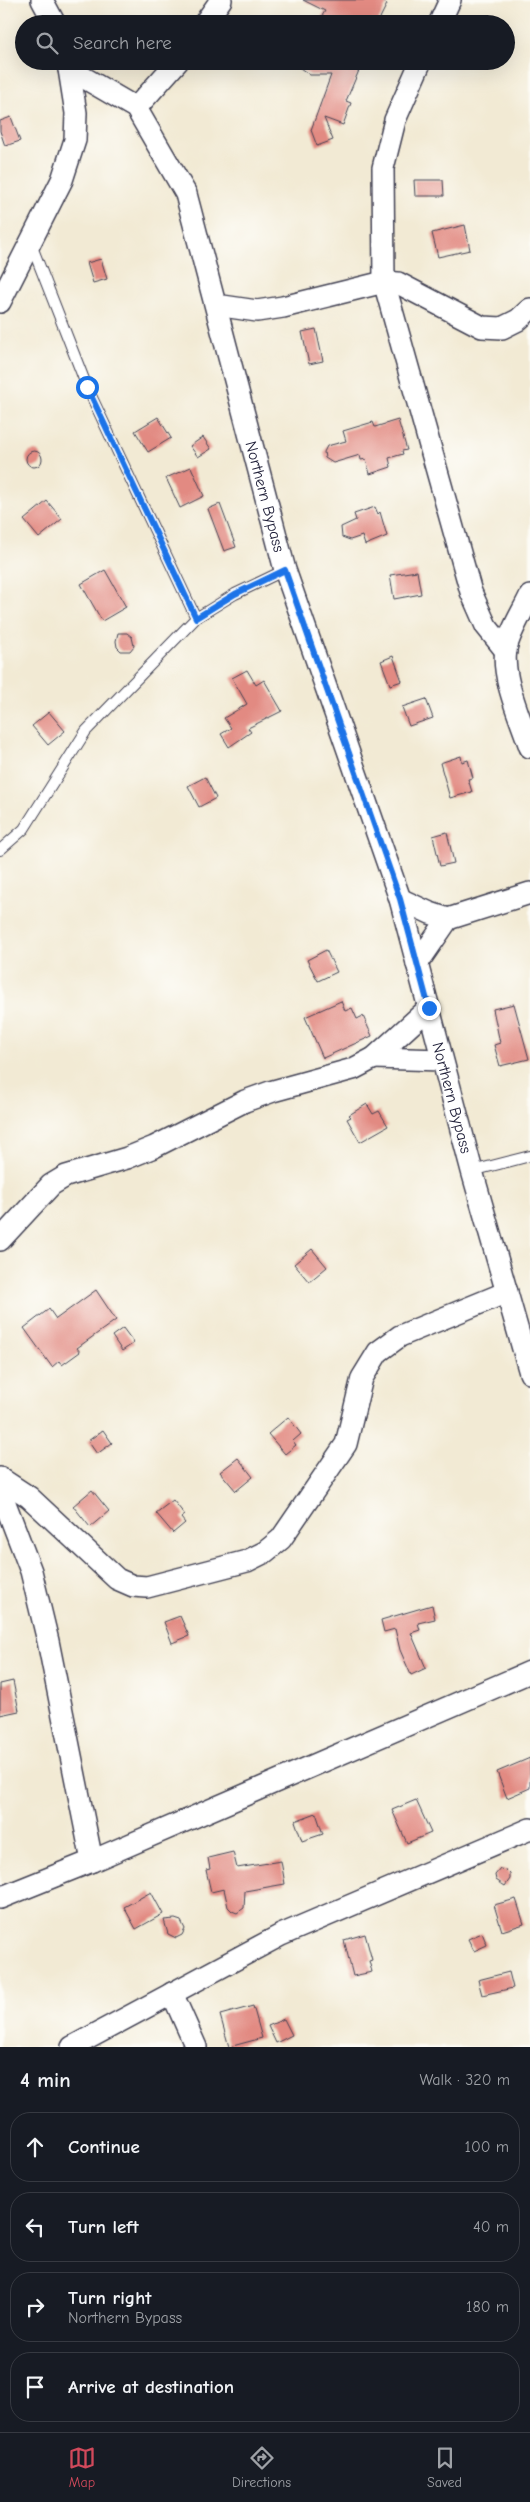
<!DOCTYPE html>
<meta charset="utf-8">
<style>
body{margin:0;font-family:"Comic Neue",sans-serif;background:#242831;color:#f1f3f6}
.stop{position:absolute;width:15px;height:15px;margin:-11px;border:4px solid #1a73e8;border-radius:50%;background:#fff}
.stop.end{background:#1a73e8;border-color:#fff;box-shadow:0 1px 5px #0008}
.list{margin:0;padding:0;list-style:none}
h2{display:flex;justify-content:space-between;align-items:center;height:65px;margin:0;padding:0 20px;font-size:21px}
h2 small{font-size:16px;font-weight:400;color:#9ea1a6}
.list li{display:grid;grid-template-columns:32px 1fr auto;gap:15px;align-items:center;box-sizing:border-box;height:70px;margin:0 10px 10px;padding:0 10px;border:1px solid #363941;border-radius:20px}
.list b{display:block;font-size:19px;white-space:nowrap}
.list p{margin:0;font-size:16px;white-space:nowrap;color:#9ea1a6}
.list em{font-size:16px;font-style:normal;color:#9ea1a6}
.icon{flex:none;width:28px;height:28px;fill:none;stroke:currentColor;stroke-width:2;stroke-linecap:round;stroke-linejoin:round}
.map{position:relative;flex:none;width:530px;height:2047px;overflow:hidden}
.search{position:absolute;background:#171b24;box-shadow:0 5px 20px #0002;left:15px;right:15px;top:15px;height:55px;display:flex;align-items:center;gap:12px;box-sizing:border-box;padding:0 18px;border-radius:28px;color:#9ea1a6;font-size:19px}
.sheet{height:385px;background:#171b24}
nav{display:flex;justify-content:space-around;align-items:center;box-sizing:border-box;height:70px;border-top:1px solid #363941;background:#171b24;font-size:14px;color:#9ea1a6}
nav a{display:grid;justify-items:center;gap:2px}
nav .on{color:#d1495b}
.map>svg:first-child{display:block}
.building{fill:#e28a82}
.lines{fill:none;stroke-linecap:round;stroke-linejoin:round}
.lane-casing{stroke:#414052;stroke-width:12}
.street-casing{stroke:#414052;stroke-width:24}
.lane{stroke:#fff;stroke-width:10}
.street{stroke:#fff;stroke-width:21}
.route{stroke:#1a73e8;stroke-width:6}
.labels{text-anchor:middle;stroke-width:4;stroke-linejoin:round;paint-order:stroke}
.street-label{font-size:16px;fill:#22223b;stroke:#fdfcf7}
</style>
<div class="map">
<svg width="530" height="2047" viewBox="0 0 530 2047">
<rect width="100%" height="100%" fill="#fdfcf7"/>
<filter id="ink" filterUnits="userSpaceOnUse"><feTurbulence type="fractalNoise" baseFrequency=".02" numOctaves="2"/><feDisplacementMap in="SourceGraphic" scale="10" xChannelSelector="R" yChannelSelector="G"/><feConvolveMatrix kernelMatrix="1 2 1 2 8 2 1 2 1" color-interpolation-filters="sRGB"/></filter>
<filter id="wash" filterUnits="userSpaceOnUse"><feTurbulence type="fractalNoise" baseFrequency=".0096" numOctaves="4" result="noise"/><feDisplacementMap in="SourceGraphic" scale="20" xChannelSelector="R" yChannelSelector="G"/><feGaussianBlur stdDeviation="1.12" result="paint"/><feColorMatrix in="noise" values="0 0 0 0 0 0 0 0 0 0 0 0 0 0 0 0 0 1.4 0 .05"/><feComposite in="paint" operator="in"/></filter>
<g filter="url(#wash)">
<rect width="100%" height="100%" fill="#f2ead4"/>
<g id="blocks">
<!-- building -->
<path class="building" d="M303 0H379L387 4 377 24H317L325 11Z
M290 61H317L329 70 333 61H363L346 101 351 103 343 125 324 118 333 140 317 146 311 130 331 75H310Z
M11 117 20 141 5 146 0 131V121Z
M414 180H443L444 196H415Z
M465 225 470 250 438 257 432 233Z
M101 259 107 279 93 283 87 263Z
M316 329 323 361 309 364 302 332Z
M158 417 171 438 148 452 135 431Z
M398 420 407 450 402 451 403 454 389 458 391 467 370 474 366 459 361 460 360 455 333 463 325 458 324 452 327 446 346 441 343 431 373 422 375 427Z
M203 437 211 449 198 457 190 446Z
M26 459a8 8 0 1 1 16 0a8 8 0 1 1-16 0Z
M191 467 204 496 180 508 166 478Z
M47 501 62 519 39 538 24 520Z
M220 504 236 547 224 551 208 509Z
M375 507 378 514 380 512 387 536 365 545 362 536 350 540 342 537 341 527 356 520 354 514Z
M105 570 126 607 102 621 81 584Z
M417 571 421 594 394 599 390 575Z
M118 633H127L132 637 134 646 130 651H121L117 647 116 641Z
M393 656 402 681 390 685 381 661Z
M247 670 256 685 264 680 282 711 248 728 251 732 229 747 221 734 231 728 224 718 247 704 232 678Z
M426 699 433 718 409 726 402 707Z
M49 712 65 731 48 745 32 726Z
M461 756 462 762 468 760 473 778 468 779 472 792 450 798 440 763Z
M205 777 216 798 199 807 188 786Z
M447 832 454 863 440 866 433 836Z
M326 950 337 972 318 981 307 960Z
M341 1001 345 1011 352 1008 357 1019 363 1016 372 1036 323 1058 305 1017Z
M514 1004 529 1059 500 1066 494 1045 500 1043 493 1009Z
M367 1104 373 1114 379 1111 388 1126 360 1142 347 1119 351 1117 349 1115Z
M312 1249 327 1267 309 1282 294 1264Z
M96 1290 116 1320 77 1348 80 1352 62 1365 59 1361 52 1367 24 1328 49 1309 56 1319Z
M123 1328 134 1343 122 1351 112 1336Z
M288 1417 301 1434 293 1441 296 1445 285 1454 268 1434Z
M103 1430 112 1443 97 1454 88 1441Z
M238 1458 253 1477 236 1491 220 1472Z
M92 1490 109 1511 90 1527 73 1506Z
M173 1500 185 1515 181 1518 185 1523 173 1533 156 1513Z
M432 1605 435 1619 418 1623 420 1630 411 1633 426 1668 411 1675 400 1650 395 1629 384 1632 381 1620Z
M180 1616 189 1636 172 1643 164 1622Z
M13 1681 19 1711 0 1715V1684Z
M530 1758V1788L507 1798 497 1772Z
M416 1800 431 1833 407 1843 392 1810Z
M316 1813 323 1834 302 1841 295 1821Z
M233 1852 237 1868 281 1861 285 1884 245 1891 244 1908 237 1913 232 1911 228 1907 224 1889 211 1892 206 1870 210 1869 208 1858Z
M500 1869 506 1870 510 1874V1879L505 1886 496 1880 495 1875Z
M151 1892 163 1914 136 1929 124 1907Z
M516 1899 524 1924 502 1931 494 1905Z
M175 1919 181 1921 185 1929 182 1935 176 1938 168 1934 164 1920Z
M482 1933 487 1945 474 1951 468 1939Z
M365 1934 372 1960 369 1961 372 1972 353 1976 344 1940Z
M509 1972 513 1988 482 1995 478 1980Z
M253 2006 262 2038 229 2047 220 2015Z
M284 2019 292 2035 276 2043 268 2026Z"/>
</g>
</g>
<g filter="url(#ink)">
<use href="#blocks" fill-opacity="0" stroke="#414052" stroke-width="1"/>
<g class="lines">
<defs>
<path id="lane" d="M31 244 87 387 196 618
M0 850 24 829 86 731 196 618 235 594 285 570
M472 1171 530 1156"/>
<g id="street">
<path d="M42 0 55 24"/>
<path d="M204 24 221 0"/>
<path d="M439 24 450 0"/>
<path id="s1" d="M67 61 69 69 136 108 186 194 285 570 400 899 472 1171 530 1373"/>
<path d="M421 61 395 120 383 168 384 282 471 592 486 626 506 651"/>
<path d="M136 108 178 61"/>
<path d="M0 302 62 180 75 140 76 113 69 69"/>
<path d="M216 305 257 311 283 307 384 282 398 283 482 327 502 328 518 320 530 309"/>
<path d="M530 596C522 613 510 631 506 649 501 677 521 720 530 747"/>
<path d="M400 899 430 913 448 919 530 893"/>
<path d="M417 964 448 919"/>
<path d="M374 1058 442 1060"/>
<path d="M0 1240 51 1185 66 1176 127 1158 154 1147 245 1101 273 1091 353 1069 374 1058 429 1008"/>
<path d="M0 1478 29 1497 117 1579 133 1586 147 1587 247 1561 265 1552 281 1539 346 1444 362 1378 378 1352 400 1336 507 1292"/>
<path d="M0 1490 31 1571 48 1641 92 1861"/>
<path d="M0 1898 92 1861 530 1672"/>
<path d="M172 1993 196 2047"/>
<path d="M72 2047 281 1935 530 1829"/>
</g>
</defs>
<!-- lane casing -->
<use href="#lane" class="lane-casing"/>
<!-- street casing -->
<use href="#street" class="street-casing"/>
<!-- lane -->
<use href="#lane" class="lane"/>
<!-- street -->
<use href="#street" class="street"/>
</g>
</g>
<g class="lines" filter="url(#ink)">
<!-- route -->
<path class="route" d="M87 387 196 618 235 594 285 570 400 899 429 1008"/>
</g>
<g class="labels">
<!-- street labels -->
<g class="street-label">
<text dy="6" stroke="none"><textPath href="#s1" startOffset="498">Northern Bypass</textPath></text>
<text dy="6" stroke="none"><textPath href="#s1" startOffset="1128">Northern Bypass</textPath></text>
</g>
</g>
</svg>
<div class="stop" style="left:87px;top:387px"></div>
<div class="stop end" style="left:429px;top:1008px"></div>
<div class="search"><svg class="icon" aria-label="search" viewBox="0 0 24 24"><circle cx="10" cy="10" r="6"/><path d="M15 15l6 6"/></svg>Search here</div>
</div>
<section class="sheet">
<h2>4 min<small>Walk · 320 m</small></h2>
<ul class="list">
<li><svg class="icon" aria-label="ahead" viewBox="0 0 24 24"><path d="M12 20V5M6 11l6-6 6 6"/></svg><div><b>Continue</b></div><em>100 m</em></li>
<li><svg class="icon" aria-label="left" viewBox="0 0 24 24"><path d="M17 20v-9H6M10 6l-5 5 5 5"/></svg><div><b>Turn left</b></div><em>40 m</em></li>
<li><svg class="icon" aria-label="right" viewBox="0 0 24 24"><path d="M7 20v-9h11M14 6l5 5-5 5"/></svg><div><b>Turn right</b><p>Northern Bypass</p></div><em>180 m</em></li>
<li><svg class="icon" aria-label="arrive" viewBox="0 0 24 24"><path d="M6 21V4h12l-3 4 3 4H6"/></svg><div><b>Arrive at destination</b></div></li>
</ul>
</section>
<nav>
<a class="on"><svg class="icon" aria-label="map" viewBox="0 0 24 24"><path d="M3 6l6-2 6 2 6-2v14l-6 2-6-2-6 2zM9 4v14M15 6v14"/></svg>Map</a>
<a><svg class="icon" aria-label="directions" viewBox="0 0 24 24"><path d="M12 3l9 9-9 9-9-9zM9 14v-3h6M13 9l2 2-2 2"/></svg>Directions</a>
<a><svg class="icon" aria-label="saved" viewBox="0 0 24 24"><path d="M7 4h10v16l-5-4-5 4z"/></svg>Saved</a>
</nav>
